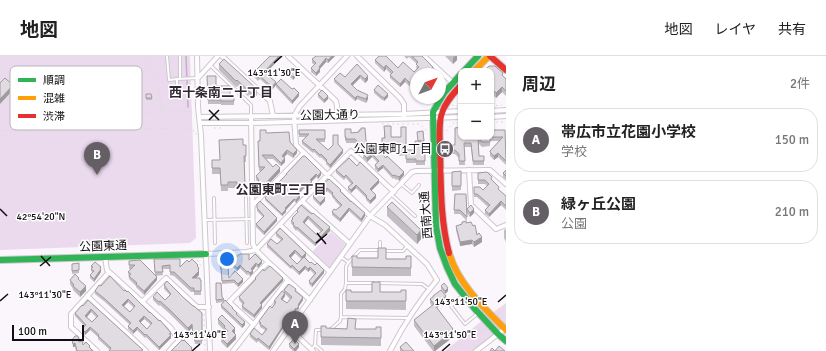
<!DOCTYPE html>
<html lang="ja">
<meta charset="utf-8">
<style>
body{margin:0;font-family:Signika,"Noto Sans JP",sans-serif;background:#f6f6f6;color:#222}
.controls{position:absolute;right:12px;top:12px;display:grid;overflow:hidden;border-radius:8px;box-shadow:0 1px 3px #0004}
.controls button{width:36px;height:36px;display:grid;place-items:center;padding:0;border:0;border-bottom:1px solid #e0e0e0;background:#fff;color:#222;font:20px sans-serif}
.compass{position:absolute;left:410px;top:12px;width:36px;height:36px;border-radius:50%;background:#fff;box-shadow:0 1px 3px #0004;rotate:49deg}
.scale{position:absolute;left:12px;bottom:10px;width:72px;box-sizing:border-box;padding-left:4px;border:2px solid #110d12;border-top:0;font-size:11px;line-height:14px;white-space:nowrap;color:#110d12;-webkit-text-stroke:3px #fff;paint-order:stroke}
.you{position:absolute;left:227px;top:203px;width:14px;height:14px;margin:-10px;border:3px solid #fff;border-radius:50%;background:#1a73e8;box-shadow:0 0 0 6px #1a73e833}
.badge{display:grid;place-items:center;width:26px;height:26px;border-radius:50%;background:#635f64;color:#fff;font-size:13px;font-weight:700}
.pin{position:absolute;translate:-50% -33px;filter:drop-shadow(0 1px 2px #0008)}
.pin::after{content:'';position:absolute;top:21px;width:14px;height:12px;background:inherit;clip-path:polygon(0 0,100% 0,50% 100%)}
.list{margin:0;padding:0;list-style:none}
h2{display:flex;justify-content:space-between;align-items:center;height:52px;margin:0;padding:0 16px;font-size:17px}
h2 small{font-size:13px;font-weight:400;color:#767676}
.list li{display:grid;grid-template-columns:26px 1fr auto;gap:12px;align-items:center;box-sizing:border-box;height:64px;margin:0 8px 8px;padding:0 8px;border:1px solid #e0e0e0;border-radius:16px}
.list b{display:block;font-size:15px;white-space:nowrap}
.list p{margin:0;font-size:13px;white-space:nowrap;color:#767676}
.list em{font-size:13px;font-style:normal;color:#767676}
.map{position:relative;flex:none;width:506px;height:295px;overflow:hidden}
header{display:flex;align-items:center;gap:24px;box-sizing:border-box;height:56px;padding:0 20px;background:#fff;border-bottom:1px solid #e0e0e0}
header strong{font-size:19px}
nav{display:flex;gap:22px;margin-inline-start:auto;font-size:14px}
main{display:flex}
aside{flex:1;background:#fff}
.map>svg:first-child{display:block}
.green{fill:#ebd9ee}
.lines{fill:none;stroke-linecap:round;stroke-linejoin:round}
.stream{stroke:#c7accc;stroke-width:1.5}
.lane-casing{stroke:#cdc8cd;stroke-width:4}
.street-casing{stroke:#cdc8cd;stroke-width:6}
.fast-casing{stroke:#cdc8cd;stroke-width:8}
.slow-casing{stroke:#cdc8cd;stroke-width:8}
.jam-casing{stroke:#cdc8cd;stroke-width:8}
.path{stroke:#dddcdd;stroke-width:1;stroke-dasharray:2 3;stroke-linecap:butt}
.lane{stroke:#fefeff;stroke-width:2}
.street{stroke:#fefeff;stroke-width:4}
.fast{stroke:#30b455;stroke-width:6}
.slow{stroke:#ff9f0a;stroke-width:6}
.jam{stroke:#e5322d;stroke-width:6}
.wall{fill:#c2bdc2;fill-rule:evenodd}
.shaded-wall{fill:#9e9a9e}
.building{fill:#e1dce1;stroke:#9e9a9e;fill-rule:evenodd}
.ticks{fill:none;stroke:#110d12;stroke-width:1.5}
.labels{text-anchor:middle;stroke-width:3;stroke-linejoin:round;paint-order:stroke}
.street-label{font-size:12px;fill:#110d12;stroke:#fff}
.poi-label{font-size:12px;fill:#110d12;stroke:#fff;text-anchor:end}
.neighbourhood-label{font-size:13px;font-weight:bold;fill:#312733;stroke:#fff}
.key{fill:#fff;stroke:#b8b6b8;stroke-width:1}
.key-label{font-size:11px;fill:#110d12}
.ticks-label{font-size:10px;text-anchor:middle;fill:#110d12;stroke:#fff;stroke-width:3;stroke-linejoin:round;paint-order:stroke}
</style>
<header>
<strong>地図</strong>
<nav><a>地図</a><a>レイヤ</a><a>共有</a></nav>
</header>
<main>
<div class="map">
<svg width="506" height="295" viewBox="0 0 506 295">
<rect width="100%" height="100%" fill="#fbf6fc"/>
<!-- green -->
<path class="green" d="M0 0H190L196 182 190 187 0 194Z
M331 176 346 189 330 212 312 196Z
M506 247V272L476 295H445L484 263Z"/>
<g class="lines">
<!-- stream -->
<path class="stream" d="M186 0 188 51"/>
<defs>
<path id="lane" d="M167 0 169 24 177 23
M180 0V23
M210 9 251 49V60
M177 37V23L198 22
M401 128 412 137 419 129
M391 138 415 160
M214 142 215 187
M246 142 247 187
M205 164 252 163
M380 194V186
M384 195H403L407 190
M341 201 348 206
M346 227H374
M378 227 422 228 429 233
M462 240 451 250 465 268 477 258
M341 261 408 262
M331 273 340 265 341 261V238L345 233 346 227V211L348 207 360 194H380
M315 289 322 295
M312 293 315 289 316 274H324"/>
<path id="street" d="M197 0 198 51 201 79 210 295
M222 0 270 45 273 60
M288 0 336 45 337 50 338 61
M347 0 300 50 294 60 296 89 370 160 385 169 427 208 437 224C418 246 403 270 390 295
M357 0 400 42 404 48V60
M424 0 453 27
M198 22 218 0
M491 55 506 54
M199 61 404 58 461 55
M251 61 253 188 256 194 268 206 310 244
M491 61 506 60
M200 67H251L461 61
M469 114 471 149 496 173 506 169
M302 145 350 188
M253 149 304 97
M280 169 330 216
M206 198 247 196 256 194 302 145 351 95 394 136
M105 201 107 214 170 271 179 284 169 295
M87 240 146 295
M142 246 166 222 197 251H209
M253 268 229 246 268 206
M289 272 313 295
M97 295 71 271V258L109 216
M233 295 288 224
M273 295 370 160 412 116 416 115 490 114 506 128
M476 295 506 272"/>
<path id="fast" d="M464 15 478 0
M461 18 444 37 433 56 436 170 440 192 447 211 455 228 474 252 498 278 506 285
M0 204 206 198"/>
<path id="slow" d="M474 15 489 0
M449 197C458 228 484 252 506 274"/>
<path id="jam" d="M490 0 506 14
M449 197C440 163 441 128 440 93 440 82 438 67 442 57 445 46 454 37 461 29"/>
</defs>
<!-- lane casing -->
<use href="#lane" class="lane-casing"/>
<!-- street casing -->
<use href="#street" class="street-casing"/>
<!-- fast casing -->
<use href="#fast" class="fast-casing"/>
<!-- slow casing -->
<use href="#slow" class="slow-casing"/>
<!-- jam casing -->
<use href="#jam" class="jam-casing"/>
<!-- path -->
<path class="path" d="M146 0V7L158 28 162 56
M452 49 455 50H458
M491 50 502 49
M26 55 27 21 32 0
M0 56C64 54 128 58 192 55
M491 66H506
M382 68H420L427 75
M214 72H221
M0 75 193 72 194 78H197
M446 75 453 67H461
M197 204 201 210
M204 258 205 295
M184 283 196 295
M450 295 476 274H485L487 273"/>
<!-- lane -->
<use href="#lane" class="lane"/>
<!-- street -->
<use href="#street" class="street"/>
<!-- fast -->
<use href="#fast" class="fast"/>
<!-- slow -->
<use href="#slow" class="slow"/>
<!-- jam -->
<use href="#jam" class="jam"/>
</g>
<!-- wall -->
<path class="wall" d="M282 0 266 17 276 29 272 34 260 23 258 25 253 20V17Z
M316 0H335L328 7 326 6 320 12V16L316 20 311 16V12L315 9 312 7V3Z
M404 0H422L433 15 434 18H416V36L405 26 400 31 390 22V19L391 18 386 13 384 16 375 7V4L414 16 417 13 416 12 417 8 409 1 407 3Z
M445 0H457V4L453 8Z
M224 3 257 39 254 42 253 41 251 43 237 30 236 31 219 14V8Z
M357 8 368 24 365 27 360 22 352 30 368 43 366 47 357 43 355 45 334 26V23L345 21Z
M489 10H495L503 17V20L506 23V40L502 36 496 42 491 37V15H485V14Z
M288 16 297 19 293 24 288 19Z
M207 20 216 30 230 41H234V49H221V48H208Z
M276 28 299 40 292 48 276 31Z
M374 34 388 41 384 45 383 44H382L374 37Z
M146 38 152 42V44H146Z
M318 38 328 43 324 47 318 41Z
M384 70 391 81H401L406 71V99L399 100 398 97H390V92H382V88L384 82Z
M345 73 366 85 404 119 399 125 397 123 396 124 394 122 393 123 383 112 378 116 375 113V109L377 106 372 101 367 106 363 102V98L364 97 355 87H346V85H345Z
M299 74H325V86H319L328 94 338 88 343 97 330 112 326 108V106L321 101 320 102 314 96 313 97 302 88V85L306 81H299Z
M505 74 506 109 498 101 494 104 490 100V95L499 85H490V90L482 91 478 87 479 100H484V109H473L471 91H464L465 109H459V102L455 98H452V89H455L461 81Z
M423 75 424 88H421V94H425V109H416V107H406V94H415Z
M266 77 290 86 297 97 293 102 287 98 284 101 285 106 281 110 273 103H266L273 111 280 116 263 134 258 128V126L256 124V120L261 115H259L258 89Z
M243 89H246V106H244L245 134H237V132H228V135H221L220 118H212V104H220Z
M303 100 321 119 318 123 316 121 312 125V128L306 134 304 132 299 138 300 142 296 147 294 145 286 154V156L282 160 265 144V142L269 137V135L273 133 286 119V118Z
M357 110 379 127 371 135 376 142 370 148 366 144V142L356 132 351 137 348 134V131L351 128 346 122 344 124 336 117V114Z
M506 114V124L503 121V117Z
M461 115V134L452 135V116Z
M478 117 492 124 499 134 506 140V154L501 149 489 161 485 158V154L488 151 477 141H474V131L483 134 487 130 485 128H478Z
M322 129 341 136 365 160 363 164 361 166 349 155 340 166 332 159V156L336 154 340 150 335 145V144L332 141V139L327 135 323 140 325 145 320 150 313 143V140L315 139 314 136Z
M455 138H466L467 165 460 158H454Z
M257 148 277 165 264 179 256 171V168L263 161 257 155Z
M301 149 330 175 315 190 297 174 296 175 293 171V169L291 168 292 162 297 157V154ZM308 163 321 176 317 179 304 168Z
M387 151 421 183 417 188 387 160Z
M467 153 474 157 470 161 467 157Z
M462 166 473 170 482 186 474 191 472 188 460 190 456 174V170L462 169Z
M506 173V186L504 182V174Z
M276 177 306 200 305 201 310 207 324 217 312 231 309 228V225L314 218 310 214 308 216 305 213 299 219 292 212 291 213 267 191V188H277L281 184 276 180ZM295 197 301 203 297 208 291 202Z
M223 199 233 204H249L262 207 258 212 256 210 253 214V217L250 220 248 218 247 219 240 212 237 215 228 206 229 222 243 226 238 231 234 227 222 228 221 214H220V202H224H223Z
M352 200 357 202 406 203 411 200V220H352Z
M154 203 180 211 189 206 198 211 199 216V219L196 222 200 224H201V239H194V236H191L174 220 170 219V213H162L163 219 156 220 157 224 144 239 136 231V230L129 223 128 216 132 213H129V205L155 219Z
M79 207V217L72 218V208Z
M91 210 101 213V216L94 226 90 222V219L93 217 91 215Z
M264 215 283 225 261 248 262 252 254 262 242 253V250L243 249 239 244V241L255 224V222Z
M70 224H79L86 235 80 241 73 234V233L70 228Z
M216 227 222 241 224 243V245L233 253 245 269 242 272 221 252V249L223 246 216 247Z
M164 229 184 242 202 257V288H195L194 283H193L192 272 188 276 170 258 160 249 159 250 153 244V241L165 244 170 239 164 233Z
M101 230 124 235 163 268 171 277V282L159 294 146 281 145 282 137 274 133 278 128 273V270L130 269 105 246 95 238V235ZM128 246 134 252 130 256 124 250ZM144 263 151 269 147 273 140 267Z
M441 230 448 235 445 238 441 233Z
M284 234 296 236 303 244 299 250V252L297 255H296L284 273 283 272 269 294 258 285 257 287 250 281V278L262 279 265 274 260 271V269L259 268V265L272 252 274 248V245L284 236ZM285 238 290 243 287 247 283 244 285 240Z
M346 234 351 236H401L406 234V254L346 253Z
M433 240 446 245 437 252 453 273V281L435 295H433L414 270V264L432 250 430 247V243L433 241Z
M88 244 143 294H110L98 283V281L90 274 85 279 82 276V273L85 271 75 260V257L83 250ZM91 256 96 261 92 266 87 261Z
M218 263 235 277V278L236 283 227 292 221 286V282L226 277 224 276V274L218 268Z
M321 270 326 272 356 273H376L381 271V290L321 289Z
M72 284 79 286 83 289 90 292 93 295H76L75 291H73Z
M289 288 299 291 296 295H293L289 291Z
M400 291 414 295H400Z"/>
<!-- shaded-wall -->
<path class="shaded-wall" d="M279 0H282L264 19V16Z
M332 0H335L328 7V4Z
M455 0H457V4L453 8V2Z
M326 2V6L319 14V11Z
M386 9V13L384 16V12Z
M320 12V16L316 20V17Z
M297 16V19L293 24V21Z
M360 19V22L351 31V28Z
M368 20V24L365 27V23Z
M405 22V26L400 31V28Z
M276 26V29L272 34V31Z
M13 29V34L0 48V43Z
M502 31V36L496 42V37Z
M257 33V39L254 42V36Z
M253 35V41L251 43V37Z
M299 37V40L292 48V45Z
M388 38V41L384 45V42Z
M368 39V43L366 47V43Z
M328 40V43L324 47V44Z
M357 40V43L355 45V42Z
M287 94V98L282 103V100Z
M297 94V97L293 102V98Z
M343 94V97L330 112V109Z
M498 97V101L494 104V100Z
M372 98V101L367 106V102Z
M285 102V106L281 110V107Z
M383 109V112L378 116V113Z
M280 112V116L263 134V130Z
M321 116V119L318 123V120Z
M404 116V119L399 125V121Z
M316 118V121L312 125V128L306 134V131L310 124Z
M379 124V127L370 136V133Z
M304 129V132L297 140V137Z
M356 129V132L351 137V134Z
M327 132V135L322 141V138Z
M300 139V142L296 147V144Z
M376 139V142L370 148V145Z
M325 142V145L320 150V147Z
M294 143V145L286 154V156L282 160V158L285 152Z
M501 145V149L489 161V158Z
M349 152V155L340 166V163Z
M474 153V157L470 161V157Z
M365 157V160L361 166V163Z
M308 160V163L303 169V166Z
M277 162V165L264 179V176Z
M330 171V175L315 190V187Z
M421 174V183L417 188V179Z
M482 181V186L474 191V186Z
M472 184V188L460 190V186Z
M295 194V197L289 203V200Z
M306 197V200L302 204V201Z
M262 205V207L258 212V209Z
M256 207V210L253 214V217L250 220V217L251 213Z
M240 209V212L237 215V212Z
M305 210V213L299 219V216Z
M310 211V214L308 216V213Z
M199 212V219L192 226V222Z
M101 213V216L94 226V223Z
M324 214V217L312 231V228Z
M157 221V224L144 239V235Z
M283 222V225L260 250V247Z
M243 223V226L238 231V228Z
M86 230V235L80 241V236Z
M448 232V235L445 238V235Z
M285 237V240L281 245V243Z
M446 240V245L435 253V249Z
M303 241V244L299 250V252L297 255 298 249Z
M128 243V246L122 252V249Z
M262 249V252L254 262V259Z
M296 252V255L284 273V270Z
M91 253V256L85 263V260Z
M144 260V263L139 268V265Z
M245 266V269L242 272V269Z
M192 268V272L188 276V272Z
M283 270V272L269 294V291Z
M90 271V274L85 279V276Z
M137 271V274L133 278V275Z
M235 272V277L232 280V275Z
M453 273V281L435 295H434V290Z
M171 277V282L159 294V291Z
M236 279V283L227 292V288Z
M75 287V291H73V288Z
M299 288V291L296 295H294V293Z"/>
<!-- building -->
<path class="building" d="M270 0H279L264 16 276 26 272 31 260 20 258 22 253 17Z
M316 0H332L328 4 326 2 319 11 320 12 316 17 311 12 316 7 312 3Z
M379 0H386L398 12 403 6 414 16 419 11 416 8 418 6 412 0H422L433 11 432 13 434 15 431 18H427L424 15 422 18H416V33L405 22 400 28 390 19 393 16 386 9 384 12 375 4Z
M224 3 257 33 254 36 253 35 251 37 237 24 236 25 219 8Z
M357 8 368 20 365 23 360 19 351 28 357 34 368 39 366 43 357 40 355 42 334 23 340 17 345 21Z
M489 10H495L503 17 502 19 506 23V35L502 31 496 37 491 32V15H487L485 14Z
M292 12 297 16 293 21 288 16Z
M207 20H216V30H230V41H234V45H221V44H208Z
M5 22 13 29 0 43V27Z
M281 23 292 33 294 32 299 37 292 45 276 28Z
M378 29 388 38 384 42 383 41H382L374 34Z
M322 34 328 40 324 44 318 38Z
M146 38H151L152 42H146Z
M384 70H391V81H401V71H406V95L399 96 398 92 390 93V88H382V82H385Z
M461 71V81H491V74H505L506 105 498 97 494 100 490 96V95L503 81H490V86H482L478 82 479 100H484V105H473L471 87H464L465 105H459V98L455 94H452V89H455V72Z
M361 72H365L366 85 371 90 372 89 376 94 377 93 386 102 387 100 404 116 399 121 397 120H396L394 119 393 120 383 109 378 113 375 109 379 105 372 98 367 102 363 98 366 95 355 83H346V81H345V73H351V77L359 76V74H361Z
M260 74H266V77L289 76 290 86 297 94 293 98 287 94 282 100 285 102 281 107 273 99H262L273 111 276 108 280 112 263 130 258 125 259 124 256 120 265 111H259L258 85H260Z
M299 74H325V83H316L328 94 333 89V79H338V88L343 94 330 109 326 105 327 104 321 98 320 99 314 93 313 94 302 85 309 78H299Z
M423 75 424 85H418L417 76Z
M243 83V89H246V100H244L245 128H237V126H228V129H221L220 112H212V104H220L219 84Z
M415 85H421V94H425V105H416V103H406V94H415Z
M303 100H305L321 116 318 120 316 118 310 124 312 125 306 131 304 129 297 137 300 139 296 144 294 143 285 152 286 153 282 158 265 142 270 136 269 135 272 132 273 133 279 126 287 118H286Z
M349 102 357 110 360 106 379 124 370 133 376 139 370 145 366 141 367 140 356 129 351 134 348 131 353 127 346 119 344 121 336 114Z
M506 114V120L503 117Z
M461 115V130H452V116Z
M487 116 492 121 491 123 499 131 498 133 506 140V150L501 145 489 158 485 154 490 149 477 138H474V131H480L483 134 489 128 485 124H478V117Z
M329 123 341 134 340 135 351 146V145L365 157 361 163 349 152 340 163 332 156 334 153 336 154 342 149 335 142 332 138 333 137 327 132 322 138 325 142 320 147 313 140 316 138 314 136 321 128 322 129Z
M455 138H466L467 161 460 154H454Z
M260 145 277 162 264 176 256 168 264 160 257 152V148Z
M392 146 421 174 417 179 387 151Z
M301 149 309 156 312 158 313 157 330 171 315 187 297 171 296 172 293 168 294 167 291 165 293 163 292 162 298 156 297 154ZM308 160 323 174 317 179 303 166Z
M471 149 474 153 470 157 467 153Z
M466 165V167L471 166 473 170 475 169 477 179 479 177 482 181 474 186 472 184 460 186 456 170 462 168V166Z
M280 172 306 197 302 201 295 194 289 200 297 208 304 201 310 207 311 206 315 209 317 207 324 214 312 228 309 225 316 217 310 211 308 213 305 210 299 216 292 209 291 211 267 188 271 183 277 188 283 183 276 177Z
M378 192H386V203H406V200H411V212L352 211V200H357V202H378Z
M233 198V204L240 198H249V204L255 198 262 205 258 209 256 207 251 213 253 214 250 217 248 215 247 216 240 209 237 212 227 203 229 222 235 215 243 223 238 228 234 224 222 225 221 211H220V202H227L223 199Z
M154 203H180V211L187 204 189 206 192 203 198 209 197 210 199 212 198 214 199 215 192 222H200V224H201V235H194V232H191L174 216H170V209L162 210 163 216H155Z
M140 204 157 221 144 235 136 228 137 227 129 220 131 218 128 216 135 209H129V205Z
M95 206 101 211 100 212 101 213 94 223 90 219 94 215 91 213 93 211 91 210Z
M79 207V214L72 215V208Z
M270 210 283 222 260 247 262 249 254 259 242 250 244 247 239 241 256 223 255 222 263 213 264 215Z
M75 218 79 222 78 223 86 230 80 236 73 230 74 229 70 224Z
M110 220 124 235 125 234 127 236 128 235 150 257V256L159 265 160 264 171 277 169 278 171 279 159 291 146 278 145 279 137 271 133 275 128 270 131 267 105 243 95 235 99 229 101 230ZM128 243 135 250 130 256 122 249ZM144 260 152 267 147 273 139 265Z
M167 225 184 242 193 250H194L202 257V285H195L194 279 193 280 192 268 188 272 170 254 160 245 159 246 153 241 157 236 165 244 171 238 170 237 164 229Z
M372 226H380V236H401V234H406V245H346V234H351V236H372Z
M216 227H221L222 241 224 243 216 244Z
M444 227 448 232 445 235 441 230Z
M289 228 296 233 295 235 303 241 298 249H299L297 253 296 252 284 270H283L269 291 258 282 257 284 250 278 254 272 262 279 267 273 260 268 261 267 259 265 270 250 272 252 276 246 274 245 282 235 285 237 281 243 287 247 292 241 284 234Z
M441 234 446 240 435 249 430 243 433 241V240Z
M88 244 143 294H142V295H109L111 292 98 280 99 279 90 271 85 276 82 273 86 269 75 257 82 249 83 250ZM91 253 98 260 92 266 85 260Z
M225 244 233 252H232L237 257 236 258 245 266 242 269 221 249Z
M434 248 453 273 452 274 453 275 434 290 414 264Z
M222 259 235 272 232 275 236 279 227 288 221 282 228 275 224 271 225 270 218 263Z
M348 262 356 263 355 273H376V271H381V282L321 281V270H326V272L347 273Z
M75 280H78L79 286 82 285 83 289 86 286 90 290 89 291 93 295H77L75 287 73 288 72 284Z
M294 283 299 288 294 293 289 288Z
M182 284 183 285 184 284 192 292 191 293 193 295H171Z
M406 286 414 295H403L400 291Z
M499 290 505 295H490L492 292 495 295Z"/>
<!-- ticks -->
<path class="ticks" d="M274 7 282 0M209 54 219 64M209 64 219 54M0 153 7 160M317 177 326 188M316 187 327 178M41 200 50 210M40 210 51 201M0 245 8 238M498 246 506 239M192 295 200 288M442 295 450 288"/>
<!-- icons -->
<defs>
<symbol id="bus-disc" viewBox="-11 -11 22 22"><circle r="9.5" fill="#635f64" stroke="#fff"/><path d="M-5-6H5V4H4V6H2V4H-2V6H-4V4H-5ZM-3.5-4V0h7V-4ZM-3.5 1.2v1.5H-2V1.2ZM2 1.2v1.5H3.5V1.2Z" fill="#fff"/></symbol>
</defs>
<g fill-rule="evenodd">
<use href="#bus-disc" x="435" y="83" width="20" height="20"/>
</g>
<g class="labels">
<!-- street labels -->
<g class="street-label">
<text transform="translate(330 59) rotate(-1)" y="4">公園大通り</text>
<text transform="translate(426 159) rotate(-95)" y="4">西南大通</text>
<text transform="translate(103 190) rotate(-2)" y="4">公園東通</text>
</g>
<!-- poi labels -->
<g class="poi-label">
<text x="432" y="97">公園東町1丁目</text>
</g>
<!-- neighbourhood labels -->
<g class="neighbourhood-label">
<text x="221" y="41">西十条南二十丁目</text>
<text x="281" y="138">公園東町三丁目</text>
</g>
</g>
<!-- legend -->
<rect x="10" y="10" width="132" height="64" rx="6" class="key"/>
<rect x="18" y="22" width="18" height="4" fill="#30b455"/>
<rect x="18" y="40" width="18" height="4" fill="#ff9f0a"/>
<rect x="18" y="58" width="18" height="4" fill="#e5322d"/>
<g class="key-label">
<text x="43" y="28">順調</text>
<text x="43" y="46">混雑</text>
<text x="43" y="64">渋滞</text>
</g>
<g class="ticks-label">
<text x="274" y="20">143°11'30"E</text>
<text x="41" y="164">42°54'20"N</text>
<text x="45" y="242">143°11'30"E</text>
<text x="461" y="249">143°11'50"E</text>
<text x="200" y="282">143°11'40"E</text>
<text x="450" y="282">143°11'50"E</text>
</g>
</svg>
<div class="controls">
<button>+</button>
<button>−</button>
</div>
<svg class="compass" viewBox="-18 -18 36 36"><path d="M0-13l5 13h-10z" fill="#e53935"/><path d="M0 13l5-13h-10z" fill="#767676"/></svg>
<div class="scale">100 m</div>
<div class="you"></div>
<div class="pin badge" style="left:295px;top:288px">A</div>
<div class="pin badge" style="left:97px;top:119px">B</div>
</div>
<aside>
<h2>周辺<small>2件</small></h2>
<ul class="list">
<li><span class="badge">A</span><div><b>帯広市立花園小学校</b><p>学校</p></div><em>150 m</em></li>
<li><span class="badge">B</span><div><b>緑ヶ丘公園</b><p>公園</p></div><em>210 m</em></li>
</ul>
</aside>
</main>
